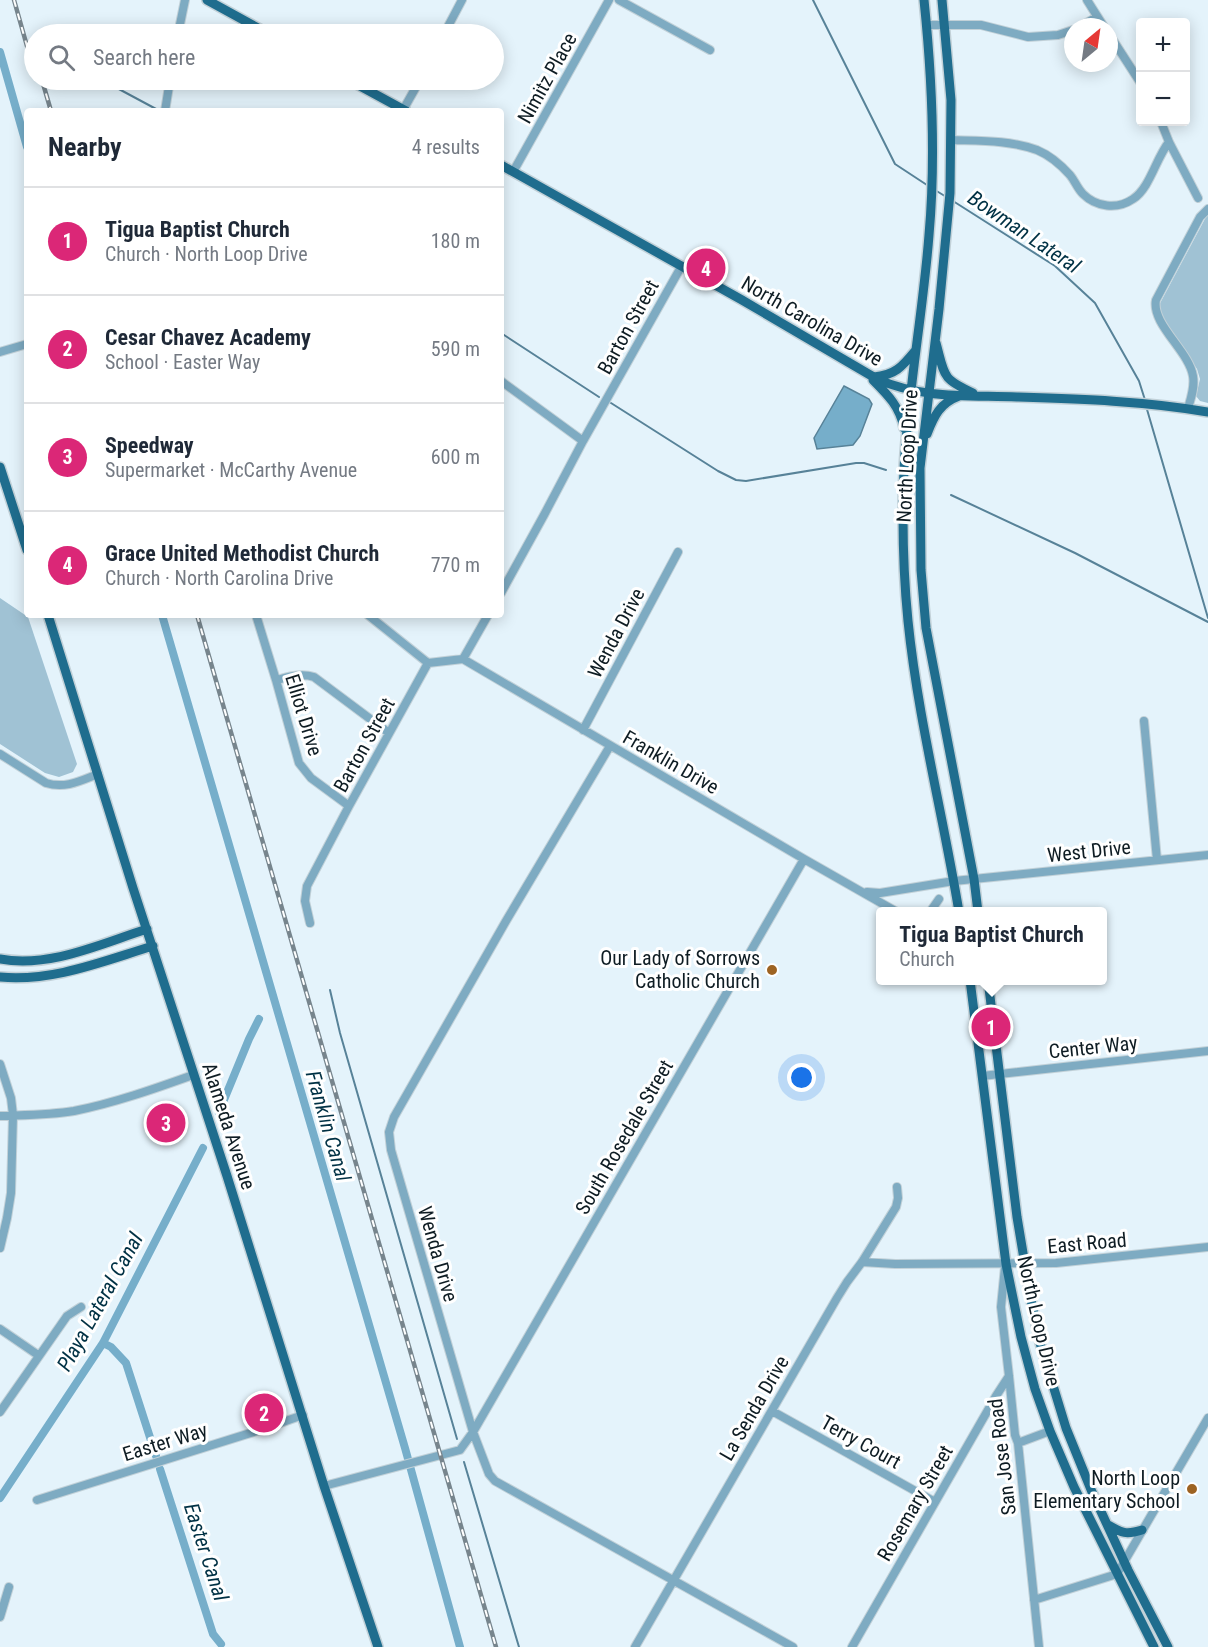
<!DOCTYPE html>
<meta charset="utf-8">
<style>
body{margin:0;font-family:"Roboto Condensed",sans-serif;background:#f6f6f7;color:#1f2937}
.controls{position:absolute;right:18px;top:18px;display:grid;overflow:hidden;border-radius:6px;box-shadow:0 3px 15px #0003}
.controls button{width:54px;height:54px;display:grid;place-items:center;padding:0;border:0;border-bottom:2px solid #e0e1e3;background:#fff;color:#1f2937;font:30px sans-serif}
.compass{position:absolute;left:1064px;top:18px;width:54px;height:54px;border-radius:50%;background:#fff;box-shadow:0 3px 15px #0003;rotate:29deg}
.you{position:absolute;left:802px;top:1078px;width:21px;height:21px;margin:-15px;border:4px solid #fff;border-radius:50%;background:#1a73e8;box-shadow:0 0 0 9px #1a73e833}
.badge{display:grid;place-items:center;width:39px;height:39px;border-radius:50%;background:#db2777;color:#fff;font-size:20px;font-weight:700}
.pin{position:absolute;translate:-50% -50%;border:3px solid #fff;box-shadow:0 2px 6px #0006}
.popup{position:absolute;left:876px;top:907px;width:231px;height:78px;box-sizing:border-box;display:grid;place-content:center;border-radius:6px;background:#fff;filter:drop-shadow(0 2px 4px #0005);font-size:20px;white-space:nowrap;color:#747a83}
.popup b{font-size:22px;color:#1f2937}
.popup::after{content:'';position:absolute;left:50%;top:100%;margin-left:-12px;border:12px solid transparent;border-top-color:#fff}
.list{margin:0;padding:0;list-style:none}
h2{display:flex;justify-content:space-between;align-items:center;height:78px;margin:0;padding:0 24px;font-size:26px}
h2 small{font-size:20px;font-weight:400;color:#747a83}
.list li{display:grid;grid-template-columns:39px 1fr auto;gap:18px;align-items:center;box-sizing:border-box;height:108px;padding:0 24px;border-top:2px solid #e0e1e3}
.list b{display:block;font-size:22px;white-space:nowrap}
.list p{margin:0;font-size:20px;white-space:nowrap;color:#747a83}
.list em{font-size:20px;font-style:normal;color:#747a83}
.icon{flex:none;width:33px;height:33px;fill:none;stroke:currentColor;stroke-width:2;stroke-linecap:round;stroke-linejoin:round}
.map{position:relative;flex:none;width:1208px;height:1647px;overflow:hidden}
.search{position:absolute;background:#fff;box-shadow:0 3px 15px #0003;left:24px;top:24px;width:480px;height:66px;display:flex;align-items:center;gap:15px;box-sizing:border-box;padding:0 21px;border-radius:33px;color:#747a83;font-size:22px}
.panel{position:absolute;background:#fff;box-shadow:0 3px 15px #0003;left:24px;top:108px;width:480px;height:510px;border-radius:6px}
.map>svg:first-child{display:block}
.green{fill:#a0c2d4}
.water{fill:#76aeca;stroke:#578298;stroke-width:1.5}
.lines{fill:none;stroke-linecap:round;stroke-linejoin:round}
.stream{stroke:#578298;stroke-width:2}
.canal{stroke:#76aeca;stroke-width:8}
.minor-casing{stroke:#c2d1d8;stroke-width:10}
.major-casing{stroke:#c2d1d8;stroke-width:12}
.minor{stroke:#7eabc2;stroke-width:8}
.major{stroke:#1f6d8e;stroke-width:9}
.rail-casing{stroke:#77858d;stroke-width:4.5}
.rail{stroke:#fff;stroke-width:2;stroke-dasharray:7;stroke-linecap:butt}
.poi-dot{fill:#9d6322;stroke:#fff;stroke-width:2}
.labels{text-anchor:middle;stroke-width:6;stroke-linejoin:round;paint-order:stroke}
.street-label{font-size:20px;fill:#0e1c23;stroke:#fff}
.poi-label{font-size:20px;fill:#0e1c23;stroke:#fff;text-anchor:end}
.water-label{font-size:21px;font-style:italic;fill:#003144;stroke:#fff}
</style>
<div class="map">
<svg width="1208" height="1647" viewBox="0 0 1208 1647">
<rect width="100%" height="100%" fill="#e4f3fb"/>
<!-- green -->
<path class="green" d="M1207 215H1208V403L1200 401 1196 396 1200 379 1197 369 1161 317 1158 307Z
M0 598 28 617 77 764 73 772 59 777 45 773 0 744Z"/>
<!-- water -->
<path class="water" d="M844 386 869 399 872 404 860 436 853 445 817 449 814 438Z"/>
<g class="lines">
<!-- stream -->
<path class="stream" d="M813 0 895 164 930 187
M102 80 158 110
M935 190 948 198
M953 201 1055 266 1095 303 1139 381 1145 400
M501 333 599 397
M611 403 718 471 736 480 746 481 856 463H864L886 470
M1146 406 1208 618
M951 495 1075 553 1208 622
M330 990 340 1033 457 1439
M464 1462 519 1647"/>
<!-- canal -->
<path class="canal" d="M0 52 27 147
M162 615 405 1448 460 1647
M219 1112 249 1039 259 1019
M103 1343 111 1347 126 1363 156 1456
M160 1469 213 1634 221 1644
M0 1498 103 1343 203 1148"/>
<defs>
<path id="minor" d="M619 0 710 50
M1087 0 1104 27
M927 25H981L1028 37 1058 35 1073 30
M1079 27 1097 17
M178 34 185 0
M444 34 462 0
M1109 34 1140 82
M403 110 420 80
M165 111 170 80
M1161 122 1169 142 1198 198
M951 140C979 141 1010 140 1037 150 1049 155 1061 165 1070 175 1075 181 1077 188 1083 194 1096 207 1117 210 1133 199 1150 188 1156 158 1169 142
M513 172 609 0
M0 352 27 344
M501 381 583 441
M1188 408C1191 398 1195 387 1193 376 1189 351 1151 324 1156 300L1200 217 1208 209
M501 593 544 515 583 441 681 267
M256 615 276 680 299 763 311 778 349 806
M368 615 428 663
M463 659 804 859 897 912
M463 659 488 615
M428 663 463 659
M276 680C289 677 301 673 314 677L389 733
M1144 721 1157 860
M583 730 678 552
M610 746 506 921 394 1117 389 1132 391 1150 473 1432 489 1474 495 1481 793 1647
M0 754 46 783C65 789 80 781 98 774
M867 892 880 893 954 881 1208 855
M930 912 939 899
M310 923 305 901 307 886 349 806 428 663
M0 1064 11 1098 13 1115 11 1193 7 1218 0 1248
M982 1076 1208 1051
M0 1116C24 1115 50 1115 74 1111 114 1103 154 1089 193 1075
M862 1262 895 1264 1056 1263 1208 1247
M1005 1267 1001 1307 1009 1376 1015 1435 1018 1443 1039 1647
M0 1329 38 1355
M772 1411 935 1502
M0 1412 67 1316 81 1307
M1018 1443 1050 1431
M324 1486 460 1450 473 1432 804 859
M37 1500 263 1429 303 1415
M1034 1600 1117 1574 1208 1418
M0 1617 9 1587
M635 1647 837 1298 847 1282 862 1262 896 1207 898 1198 897 1187
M852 1647 996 1396 1009 1376"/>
<path id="major" d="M207 0 269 34
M924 0C932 77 936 157 929 235 923 313 908 390 904 469 902 519 903 571 908 621 918 719 943 815 959 912
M942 0 951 100 950 193 939 309 920 468 921 570 926 628 974 879 978 912
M349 80 406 111
M501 165 742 300 877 379C922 399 968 395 1017 397 1080 399 1145 401 1208 412
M936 343C945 376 941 378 973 393
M874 377C895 375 902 367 915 351
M873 380C888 395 900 407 904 428
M927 434C934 416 940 403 959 396
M0 467 27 550
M48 615 133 888 227 1176 324 1486 378 1647
M0 959C50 968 100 944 147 929
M0 977C53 982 103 961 153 946
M970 980 1006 1264 1021 1337 1035 1389 1050 1431 1074 1487 1154 1647
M988 980 1017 1217 1030 1295 1040 1343 1066 1428 1092 1492 1128 1570 1168 1647
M1108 1525C1122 1533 1126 1535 1142 1530"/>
</defs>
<!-- minor casing -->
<use href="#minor" class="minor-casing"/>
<!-- major casing -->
<use href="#major" class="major-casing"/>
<!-- minor -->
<use href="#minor" class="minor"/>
<!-- major -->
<use href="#major" class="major"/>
<defs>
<path id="rail" d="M14 0 34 71
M42 80 51 111
M197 615 496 1647"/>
</defs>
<!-- rail casing -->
<use href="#rail" class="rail-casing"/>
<!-- rail -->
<use href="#rail" class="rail"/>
</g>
<!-- markers -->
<g class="poi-dot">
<circle cx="772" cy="970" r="6"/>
<circle cx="1192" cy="1489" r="6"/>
</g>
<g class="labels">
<!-- street labels -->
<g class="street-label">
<text transform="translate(547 78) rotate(-61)" y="7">Nimitz Place</text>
<text transform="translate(812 321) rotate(30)" y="7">North Carolina Drive</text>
<text transform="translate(628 327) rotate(-61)" y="7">Barton Street</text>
<text transform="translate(907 456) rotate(-87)" y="7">North Loop Drive</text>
<text transform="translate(616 633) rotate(-62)" y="7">Wenda Drive</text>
<text transform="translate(304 715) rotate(73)" y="7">Elliot Drive</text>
<text transform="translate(364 745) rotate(-61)" y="7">Barton Street</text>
<text transform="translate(671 762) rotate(30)" y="7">Franklin Drive</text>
<text transform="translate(1089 851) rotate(-6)" y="7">West Drive</text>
<text transform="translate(1093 1047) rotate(-6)" y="7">Center Way</text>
<text transform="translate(229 1126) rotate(72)" y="7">Alameda Avenue</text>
<text transform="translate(624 1137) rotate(-60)" y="7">South Rosedale Street</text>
<text transform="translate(1087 1243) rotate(-5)" y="7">East Road</text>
<text transform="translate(438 1254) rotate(74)" y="7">Wenda Drive</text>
<text transform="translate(1039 1321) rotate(77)" y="7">North Loop Drive</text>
<text transform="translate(754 1408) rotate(-60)" y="7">La Senda Drive</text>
<text transform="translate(165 1442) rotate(-17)" y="7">Easter Way</text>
<text transform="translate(861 1442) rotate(29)" y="7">Terry Court</text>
<text transform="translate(1002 1457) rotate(-97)" y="7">San Jose Road</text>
<text transform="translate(915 1503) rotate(-60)" y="7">Rosemary Street</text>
</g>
<!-- poi labels -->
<g class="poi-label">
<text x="760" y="965">Our Lady of Sorrows<tspan x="760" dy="23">Catholic Church</tspan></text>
<text x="1180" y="1485">North Loop<tspan x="1180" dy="23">Elementary School</tspan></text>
</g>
<!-- water labels -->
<g class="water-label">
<text transform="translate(1024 232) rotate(34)" y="7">Bowman Lateral</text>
<text transform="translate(328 1126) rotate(74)" y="7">Franklin Canal</text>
<text transform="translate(100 1302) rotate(-61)" y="7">Playa Lateral Canal</text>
<text transform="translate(206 1552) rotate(72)" y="7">Easter Canal</text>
</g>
</g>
</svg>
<div class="controls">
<button>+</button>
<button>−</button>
</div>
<svg class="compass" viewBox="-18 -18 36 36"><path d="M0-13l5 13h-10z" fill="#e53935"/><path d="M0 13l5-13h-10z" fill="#747a83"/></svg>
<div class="you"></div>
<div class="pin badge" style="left:991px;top:1027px">1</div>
<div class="popup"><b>Tigua Baptist Church</b>Church</div>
<div class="pin badge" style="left:264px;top:1413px">2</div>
<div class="pin badge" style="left:166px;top:1123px">3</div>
<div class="pin badge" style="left:706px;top:268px">4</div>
<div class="search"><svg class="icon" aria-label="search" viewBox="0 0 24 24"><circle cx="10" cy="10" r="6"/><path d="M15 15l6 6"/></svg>Search here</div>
<section class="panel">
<h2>Nearby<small>4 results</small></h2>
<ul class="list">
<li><span class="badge">1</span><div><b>Tigua Baptist Church</b><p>Church · North Loop Drive</p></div><em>180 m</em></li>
<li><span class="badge">2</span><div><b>Cesar Chavez Academy</b><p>School · Easter Way</p></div><em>590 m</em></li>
<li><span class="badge">3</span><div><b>Speedway</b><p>Supermarket · McCarthy Avenue</p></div><em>600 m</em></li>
<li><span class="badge">4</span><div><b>Grace United Methodist Church</b><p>Church · North Carolina Drive</p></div><em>770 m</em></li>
</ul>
</section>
</div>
